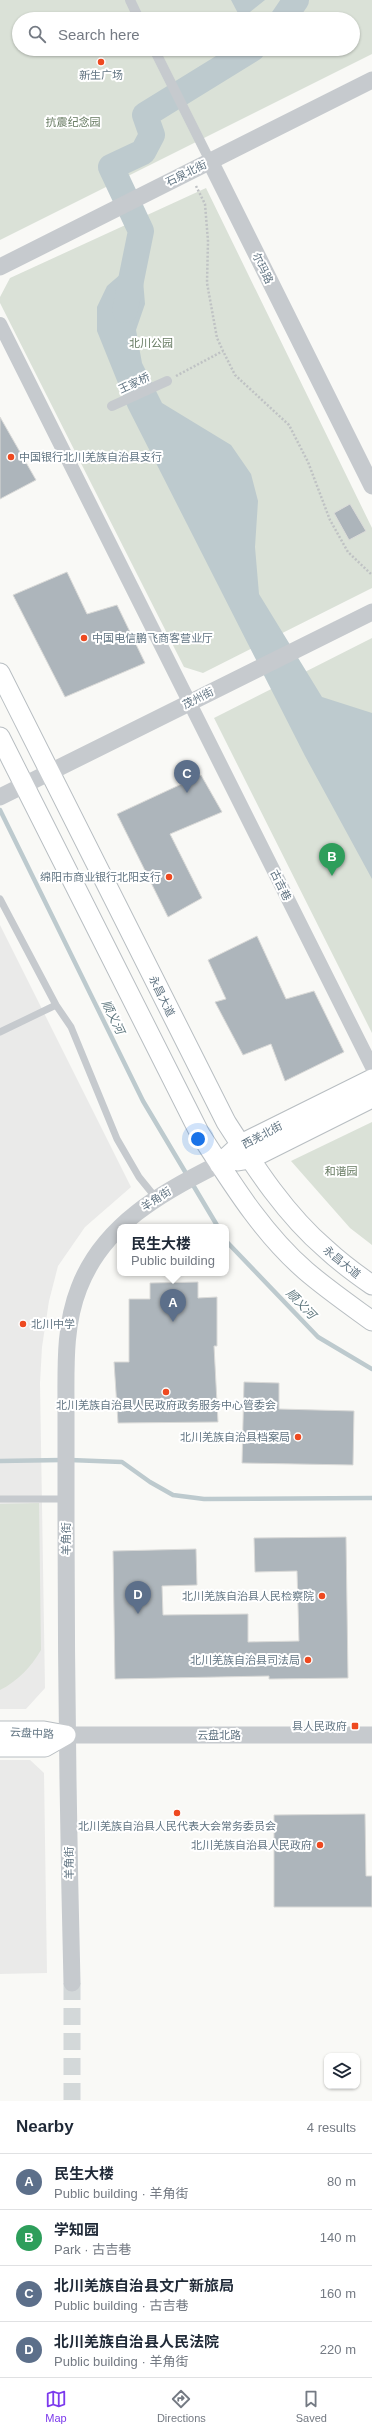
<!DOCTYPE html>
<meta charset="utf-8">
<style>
body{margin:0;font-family:Helvetica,"Noto Sans SC",sans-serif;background:#f2f2f3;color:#1f2937}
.controls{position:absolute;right:12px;bottom:12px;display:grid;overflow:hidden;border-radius:8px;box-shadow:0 1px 3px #0004}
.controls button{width:36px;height:36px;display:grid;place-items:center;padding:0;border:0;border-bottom:1px solid #e0e1e3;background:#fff;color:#1f2937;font:20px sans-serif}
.you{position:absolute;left:198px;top:1139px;width:14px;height:14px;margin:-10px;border:3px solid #fff;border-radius:50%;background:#1a73e8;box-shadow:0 0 0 6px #1a73e833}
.badge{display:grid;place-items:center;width:26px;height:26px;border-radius:50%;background:#7c3aed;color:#fff;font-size:13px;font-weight:700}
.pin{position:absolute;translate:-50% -33px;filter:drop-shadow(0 1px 2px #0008)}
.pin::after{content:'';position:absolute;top:21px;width:14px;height:12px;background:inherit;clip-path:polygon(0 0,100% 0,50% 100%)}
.popup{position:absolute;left:117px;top:1224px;width:112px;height:52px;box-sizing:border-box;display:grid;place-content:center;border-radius:8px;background:#fff;filter:drop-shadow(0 1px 3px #0005);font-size:13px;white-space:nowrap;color:#747a83}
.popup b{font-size:15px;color:#1f2937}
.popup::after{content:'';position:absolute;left:50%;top:100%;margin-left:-8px;border:8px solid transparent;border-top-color:#fff}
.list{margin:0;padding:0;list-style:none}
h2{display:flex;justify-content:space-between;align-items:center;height:52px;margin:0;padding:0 16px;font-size:17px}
h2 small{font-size:13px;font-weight:400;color:#747a83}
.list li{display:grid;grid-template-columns:26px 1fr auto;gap:12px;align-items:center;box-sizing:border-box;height:56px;padding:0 16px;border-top:1px solid #e0e1e3}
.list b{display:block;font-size:15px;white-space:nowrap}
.list p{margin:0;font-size:13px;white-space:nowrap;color:#747a83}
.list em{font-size:13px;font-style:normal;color:#747a83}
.icon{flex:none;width:22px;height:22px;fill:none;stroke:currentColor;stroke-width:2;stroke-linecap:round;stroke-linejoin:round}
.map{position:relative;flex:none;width:372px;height:2101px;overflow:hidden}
.search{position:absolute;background:#fff;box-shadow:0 1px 3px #0004;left:12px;right:12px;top:12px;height:44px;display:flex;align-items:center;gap:10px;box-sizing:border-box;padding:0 14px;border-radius:22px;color:#747a83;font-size:15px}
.sheet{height:276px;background:#fff}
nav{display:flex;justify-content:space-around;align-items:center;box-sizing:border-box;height:56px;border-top:1px solid #e0e1e3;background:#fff;font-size:11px;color:#747a83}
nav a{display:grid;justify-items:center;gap:2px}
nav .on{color:#7c3aed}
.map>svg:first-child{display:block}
.built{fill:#eaeae9}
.green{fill:#dae1d7;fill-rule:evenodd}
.water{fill:#bdcace}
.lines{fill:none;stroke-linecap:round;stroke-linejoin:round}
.stream{stroke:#bdcace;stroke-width:4.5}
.river{stroke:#bdcace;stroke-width:26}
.building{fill:#adb5bb;stroke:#dadad8}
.tertiary-tunnel{stroke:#d3d8d9;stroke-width:17;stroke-dasharray:17 8;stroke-linecap:butt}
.secondary-casing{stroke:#b8bec2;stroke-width:21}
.path{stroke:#bfc2c4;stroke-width:2.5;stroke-dasharray:2 2;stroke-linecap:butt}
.service{stroke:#c6cace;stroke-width:7}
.pedestrian{stroke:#c6cace;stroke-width:10}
.minor{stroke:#c6cace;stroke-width:14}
.tertiary{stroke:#c6cace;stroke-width:17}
.secondary{stroke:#fff;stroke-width:19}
.poi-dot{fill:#ee4920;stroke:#fff;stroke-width:1.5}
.labels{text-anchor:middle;stroke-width:4;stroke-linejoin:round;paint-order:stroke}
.poi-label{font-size:11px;fill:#627583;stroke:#fff;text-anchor:end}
.park-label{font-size:11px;fill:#667a61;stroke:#fff}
.street-label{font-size:11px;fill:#627583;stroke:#fff}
.water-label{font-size:12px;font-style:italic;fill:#5d767d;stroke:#fff}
</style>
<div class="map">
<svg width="372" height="2101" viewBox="0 0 372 2101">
<rect width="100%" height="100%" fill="#f9f9f6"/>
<!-- built -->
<path class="built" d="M0 925 131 1187 85 1227 58 1266 49 1301 42 1347 40 1383 45 1688 26 1709H0Z
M0 1760H30L44 1773 47 1973 0 1974Z"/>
<!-- green -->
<path class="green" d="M0 0H372V54L0 240ZM19 19H353V49H19Z
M206 188 372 528V588L203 673 184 667 0 303V297L10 278Z
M372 638V1033L214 718Z
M372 1122V1245L350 1228 291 1161Z
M39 1503 41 1650C31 1667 18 1681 0 1690V1504Z"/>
<!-- water -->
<path class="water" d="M231 0H265L241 19Z
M122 273 143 280 145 304 136 330 142 363 162 403 231 445 251 474 258 501 255 547 259 594 322 697 372 713V879L305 756 128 408 97 331V307L107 286Z"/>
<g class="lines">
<!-- stream -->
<path class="stream" d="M0 810 143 1101 218 1227
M226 1241 318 1337 372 1369
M70 1460 122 1462 150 1482 173 1495 204 1499 372 1498
M0 1461 62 1460"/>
<!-- river -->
<path class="river" d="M283 19 296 0
M125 310 141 231 111 167 143 152 152 135 145 115 252 49"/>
</g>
<!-- building -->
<path class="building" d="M0 417 36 480 0 499Z
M350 504 366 531 349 540 334 513Z
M67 572 87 614 117 605 145 663 65 697 13 595Z
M201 775 222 812 170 834 202 898 168 917 117 814Z
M257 936 286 999 314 991 344 1052 285 1081 271 1044 243 1055 215 1002 226 999 208 960Z
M198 1282V1298L217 1297V1346H214L218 1422 118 1423 114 1362H129V1299H150V1283Z
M244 1382 279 1383V1409L354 1411 353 1465 242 1463Z
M346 1537 348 1678 269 1679V1676L115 1679 113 1551 196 1549 197 1585 162 1586 163 1615 248 1614V1642L299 1641 297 1571 255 1572 254 1538Z
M365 1814 366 1876H372V1907H274V1815Z"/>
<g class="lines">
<!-- tertiary-tunnel -->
<path class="tertiary-tunnel" d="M72 1983V2101"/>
<defs>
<path id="secondary" d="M0 673 226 1122C255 1167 285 1214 326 1249 340 1262 356 1274 372 1285
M0 737 200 1134C231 1182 262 1233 306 1271 327 1289 350 1305 372 1321
M238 1161 250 1159 372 1098
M219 1164 241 1144 372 1079
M0 1731H44L66 1735
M0 1747H45L66 1735"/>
</defs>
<!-- secondary casing -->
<use href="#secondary" class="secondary-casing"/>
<!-- path -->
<path class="path" d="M196 186 205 204 208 241 207 283 217 338 223 351 235 375 289 425 308 462 330 520 348 552 372 575
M176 376 223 351"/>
<!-- service -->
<path class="service" d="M0 899 56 1005 71 1027 117 1139 139 1177 156 1198
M0 1032 56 1005
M0 1499H65"/>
<!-- pedestrian -->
<path class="pedestrian" d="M130 0 139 19
M154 49 210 161
M112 406 167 381"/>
<!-- minor -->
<path class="minor" d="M0 324 372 1067"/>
<!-- tertiary -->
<path class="tertiary" d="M210 161 372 486
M0 267 372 80
M0 797 372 612
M66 1735H372
M72 1983C68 1823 66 1664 66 1505 66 1472 66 1440 66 1407 66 1367 64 1326 79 1288 103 1225 162 1192 219 1164"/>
<!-- secondary -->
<use href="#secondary" class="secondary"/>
</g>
<!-- markers -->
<g class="poi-dot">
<circle cx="101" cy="62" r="4"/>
<circle cx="11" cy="457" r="4"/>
<circle cx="84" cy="638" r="4"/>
<circle cx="169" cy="877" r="4"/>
<circle cx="23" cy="1324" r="4"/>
<circle cx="166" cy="1392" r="4"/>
<circle cx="298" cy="1437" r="4"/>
<circle cx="322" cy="1596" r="4"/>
<circle cx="308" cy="1660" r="4"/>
<rect x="351" y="1722" width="8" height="8" rx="2"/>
<circle cx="177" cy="1813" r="4"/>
<circle cx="320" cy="1845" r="4"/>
</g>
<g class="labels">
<!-- poi labels -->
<g class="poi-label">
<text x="101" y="79" text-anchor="middle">新生广场</text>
<text x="19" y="461" text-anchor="start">中国银行北川羌族自治县支行</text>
<text x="92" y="642" text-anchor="start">中国电信鹏飞商客营业厅</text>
<text x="161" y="881">绵阳市商业银行北阳支行</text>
<text x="31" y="1328" text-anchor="start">北川中学</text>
<text x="166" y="1409" text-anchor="middle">北川羌族自治县人民政府政务服务中心管委会</text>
<text x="290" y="1441">北川羌族自治县档案局</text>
<text x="314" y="1600">北川羌族自治县人民检察院</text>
<text x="300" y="1664">北川羌族自治县司法局</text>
<text x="347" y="1730">县人民政府</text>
<text x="177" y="1830" text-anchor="middle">北川羌族自治县人民代表大会常务委员会</text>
<text x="312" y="1849">北川羌族自治县人民政府</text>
</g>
<!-- park labels -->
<g class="park-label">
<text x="73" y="126">抗震纪念园</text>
<text x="151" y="347">北川公园</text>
<text x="341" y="1175">和谐园</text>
</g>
<!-- street labels -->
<g class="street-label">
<text transform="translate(186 173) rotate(-26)" y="4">石泉北街</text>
<text transform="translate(263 268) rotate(64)" y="4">尔玛路</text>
<text transform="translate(134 383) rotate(-25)" y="4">王家桥</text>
<text transform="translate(198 698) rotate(-27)" y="4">茂州街</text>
<text transform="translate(281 885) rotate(64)" y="4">古吉巷</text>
<text transform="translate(162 996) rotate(64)" y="4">永昌大道</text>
<text transform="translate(262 1135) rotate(-28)" y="4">西羌北街</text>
<text transform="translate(156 1199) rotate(-33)" y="4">羊角街</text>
<text transform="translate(342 1262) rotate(39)" y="4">永昌大道</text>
<text transform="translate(66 1539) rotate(-90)" y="4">羊角街</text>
<text transform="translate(32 1733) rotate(3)" y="4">云盘中路</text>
<text x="219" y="1739">云盘北路</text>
<text transform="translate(69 1863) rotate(-91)" y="4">羊角街</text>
</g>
<!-- water labels -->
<g class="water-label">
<text transform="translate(113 1017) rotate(64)" y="4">顺义河</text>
<text transform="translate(301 1304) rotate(46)" y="4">顺义河</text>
</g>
</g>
</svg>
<div class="controls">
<button><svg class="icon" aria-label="layers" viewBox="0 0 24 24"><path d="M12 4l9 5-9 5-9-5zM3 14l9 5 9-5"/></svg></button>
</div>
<div class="you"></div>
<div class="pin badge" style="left:173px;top:1322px;background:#5c6f8a">A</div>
<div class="popup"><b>民生大楼</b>Public building</div>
<div class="pin badge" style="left:332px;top:876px;background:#2e9e5b">B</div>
<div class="pin badge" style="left:187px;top:793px;background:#5c6f8a">C</div>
<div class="pin badge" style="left:138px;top:1614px;background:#5c6f8a">D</div>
<div class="search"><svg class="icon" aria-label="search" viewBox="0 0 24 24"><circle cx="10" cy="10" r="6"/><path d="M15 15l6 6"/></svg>Search here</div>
</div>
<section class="sheet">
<h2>Nearby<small>4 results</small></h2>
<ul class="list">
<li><span class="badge" style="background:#5c6f8a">A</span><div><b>民生大楼</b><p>Public building · 羊角街</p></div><em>80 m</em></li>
<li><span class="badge" style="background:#2e9e5b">B</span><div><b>学知园</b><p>Park · 古吉巷</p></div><em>140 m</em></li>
<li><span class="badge" style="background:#5c6f8a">C</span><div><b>北川羌族自治县文广新旅局</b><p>Public building · 古吉巷</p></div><em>160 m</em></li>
<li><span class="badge" style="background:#5c6f8a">D</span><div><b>北川羌族自治县人民法院</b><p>Public building · 羊角街</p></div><em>220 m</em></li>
</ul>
</section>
<nav>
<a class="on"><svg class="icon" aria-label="map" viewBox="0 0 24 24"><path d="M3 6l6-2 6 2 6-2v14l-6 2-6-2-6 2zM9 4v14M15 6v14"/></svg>Map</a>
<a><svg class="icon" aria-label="directions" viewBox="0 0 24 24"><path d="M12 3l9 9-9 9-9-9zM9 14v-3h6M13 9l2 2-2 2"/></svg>Directions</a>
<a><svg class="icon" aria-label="saved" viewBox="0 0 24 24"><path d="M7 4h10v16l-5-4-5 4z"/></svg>Saved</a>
</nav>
